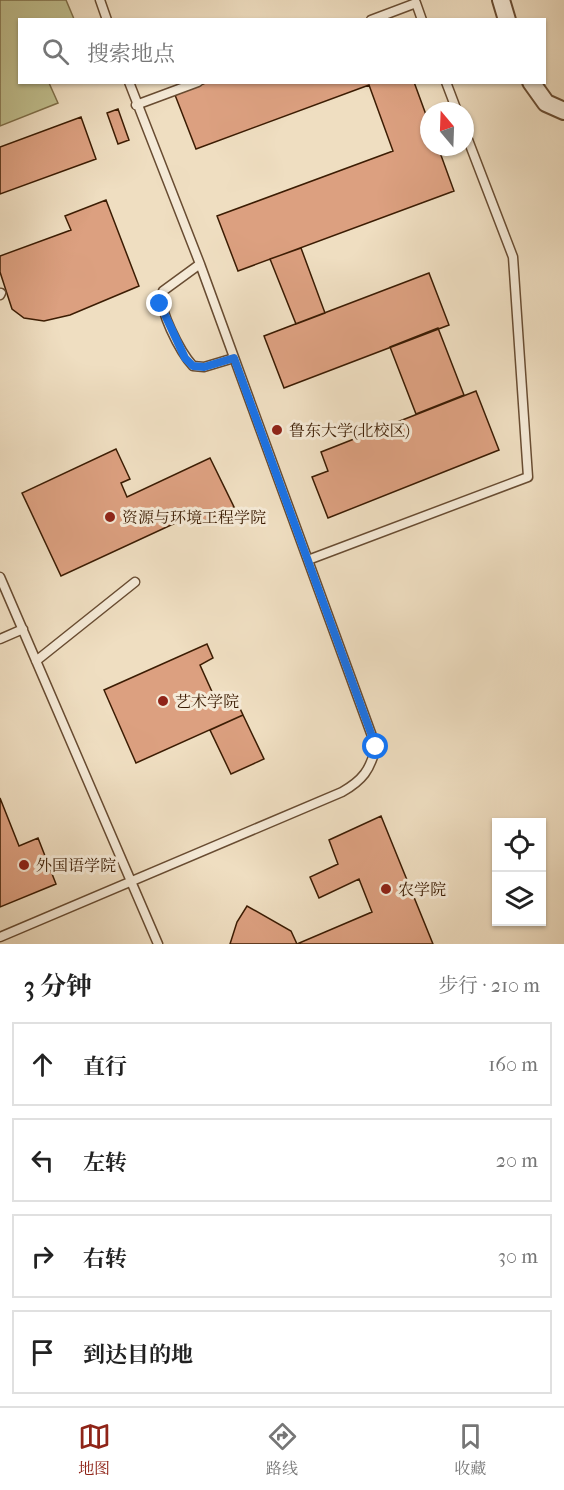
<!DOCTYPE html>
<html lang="zh">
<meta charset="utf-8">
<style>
body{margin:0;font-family:"IM FELL French Canon","Noto Serif SC",serif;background:#f6f6f6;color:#222}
.controls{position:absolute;right:18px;bottom:18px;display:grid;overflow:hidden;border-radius:0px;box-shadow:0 2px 4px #0004}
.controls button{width:54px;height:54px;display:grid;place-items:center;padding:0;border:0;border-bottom:2px solid #e0e0e0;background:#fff;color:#222;font:30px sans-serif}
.compass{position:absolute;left:420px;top:102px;width:54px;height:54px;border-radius:50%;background:#fff;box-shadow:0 2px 4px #0004;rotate:341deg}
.stop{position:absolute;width:18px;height:18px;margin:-14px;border:4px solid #1a73e8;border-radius:50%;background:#fff}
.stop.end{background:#1a73e8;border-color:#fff;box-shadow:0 2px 6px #0008}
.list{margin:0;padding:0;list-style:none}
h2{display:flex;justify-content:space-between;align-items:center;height:78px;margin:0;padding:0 24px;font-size:26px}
h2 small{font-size:20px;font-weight:400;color:#767676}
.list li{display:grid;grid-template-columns:39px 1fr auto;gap:18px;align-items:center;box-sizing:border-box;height:84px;margin:0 12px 12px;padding:0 12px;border:2px solid #e0e0e0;border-radius:0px}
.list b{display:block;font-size:22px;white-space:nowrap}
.list em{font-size:20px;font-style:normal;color:#767676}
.icon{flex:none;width:33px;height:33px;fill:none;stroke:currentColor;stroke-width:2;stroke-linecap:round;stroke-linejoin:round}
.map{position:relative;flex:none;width:564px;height:944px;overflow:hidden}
.search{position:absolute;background:#fff;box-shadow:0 2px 4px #0004;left:18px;right:18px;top:18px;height:66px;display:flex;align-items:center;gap:15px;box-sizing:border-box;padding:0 21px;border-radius:0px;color:#767676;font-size:22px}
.sheet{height:462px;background:#fff}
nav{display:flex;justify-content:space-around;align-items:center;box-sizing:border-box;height:84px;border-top:2px solid #e0e0e0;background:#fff;font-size:16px;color:#767676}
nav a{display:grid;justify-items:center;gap:3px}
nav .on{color:#8f2418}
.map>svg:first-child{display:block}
.green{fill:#c0bf8e;stroke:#7e6e48;stroke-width:1.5}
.building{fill:#dca080;stroke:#3b1c03;stroke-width:1.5}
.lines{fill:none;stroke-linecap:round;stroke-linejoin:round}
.lane-casing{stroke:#684c32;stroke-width:11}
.street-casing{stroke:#684c32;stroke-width:20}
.lane{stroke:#f5ead7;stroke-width:8}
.street{stroke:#f5ead7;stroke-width:16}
.route{stroke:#1a73e8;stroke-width:8}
.poi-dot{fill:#8f2418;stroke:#f5ead7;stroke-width:2}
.labels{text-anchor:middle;stroke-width:6;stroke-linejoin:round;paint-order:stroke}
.poi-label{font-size:16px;fill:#3b1c03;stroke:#f5ead7;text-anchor:start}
</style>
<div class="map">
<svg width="564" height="944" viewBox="0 0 564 944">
<rect width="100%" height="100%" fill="#efdec1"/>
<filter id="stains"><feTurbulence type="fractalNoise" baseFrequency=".00333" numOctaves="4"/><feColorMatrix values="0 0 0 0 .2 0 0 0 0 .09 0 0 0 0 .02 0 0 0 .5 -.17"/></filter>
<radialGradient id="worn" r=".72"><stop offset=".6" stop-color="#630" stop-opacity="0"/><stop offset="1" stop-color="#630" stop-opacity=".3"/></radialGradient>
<!-- green -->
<path class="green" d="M0 0H66L74 19 20 20V82L49 83 58 103 0 126Z"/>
<!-- building -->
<path class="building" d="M208 82H414L429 123V147H438L454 191 238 271 217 216 393 151 369 85 196 149 175 95Z
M118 109 129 140 118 144 107 113Z
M81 117 96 159 0 194V147Z
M106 200 139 286 70 315 44 321 24 318 12 309 0 272V256L71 230 65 216Z
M301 248 325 313 296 324 270 259Z
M429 273 449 325 284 388 264 336Z
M438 328 464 395 416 414 390 347Z
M476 391 499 450 328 518 312 477 328 471 321 452Z
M116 449 130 479 121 483 127 497 210 458 234 507 202 522 197 513 61 576 22 493Z
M207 644 213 658 200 665 218 705 235 698 243 715 136 763 104 690Z
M243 715 264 759 231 774 210 730Z
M0 798 19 846 38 838 56 884 0 907Z
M381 816 433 944H230L237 922 247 906 291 931 297 944 372 912 359 879 319 898 310 877 338 864 329 840Z"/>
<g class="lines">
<defs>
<path id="lane" d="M100 0 107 20
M371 20 416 3 422 20
M446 82 457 111
M136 105 198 82
M200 264 163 291C156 307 181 353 193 366L204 367 234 358
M0 295 1 293
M308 560 528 477 513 257 465 132
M0 577 158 944
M0 639 23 629
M36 661 135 582
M0 937 342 792C363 780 370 770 376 747L200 264 129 82"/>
<path id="street" d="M501 0 507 20
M531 82 546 103 564 111"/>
</defs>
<!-- lane casing -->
<use href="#lane" class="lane-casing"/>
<!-- street casing -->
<use href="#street" class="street-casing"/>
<!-- lane -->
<use href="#lane" class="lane"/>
<!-- street -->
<use href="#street" class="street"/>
</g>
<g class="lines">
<!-- route -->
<path class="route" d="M160 304 185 358 193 366 204 367 234 358 376 747"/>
</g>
<!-- markers -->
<g class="poi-dot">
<circle cx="277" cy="430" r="6"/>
<circle cx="110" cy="517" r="6"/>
<circle cx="163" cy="701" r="6"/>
<circle cx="24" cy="865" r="6"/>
<circle cx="386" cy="889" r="6"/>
</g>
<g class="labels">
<!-- poi labels -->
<g class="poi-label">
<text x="289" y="436">鲁东大学(北校区)</text>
<text x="122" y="523">资源与环境工程学院</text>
<text x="175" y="707">艺术学院</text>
<text x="36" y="871">外国语学院</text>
<text x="398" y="895">农学院</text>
</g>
</g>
<rect width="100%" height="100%" filter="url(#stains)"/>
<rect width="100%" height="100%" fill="url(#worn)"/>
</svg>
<div class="controls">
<button><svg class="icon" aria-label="locate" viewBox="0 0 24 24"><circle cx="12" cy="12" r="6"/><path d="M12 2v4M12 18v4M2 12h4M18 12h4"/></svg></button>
<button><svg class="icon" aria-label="layers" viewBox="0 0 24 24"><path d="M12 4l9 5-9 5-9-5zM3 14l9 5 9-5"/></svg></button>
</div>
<svg class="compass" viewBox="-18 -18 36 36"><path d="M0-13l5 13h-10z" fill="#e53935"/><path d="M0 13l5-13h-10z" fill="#767676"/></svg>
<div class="stop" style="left:376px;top:747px"></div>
<div class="stop end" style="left:160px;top:304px"></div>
<div class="search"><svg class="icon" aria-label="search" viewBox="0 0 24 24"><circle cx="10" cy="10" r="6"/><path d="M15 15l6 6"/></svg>搜索地点</div>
</div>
<section class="sheet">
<h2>3 分钟<small>步行 · 210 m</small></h2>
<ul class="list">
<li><svg class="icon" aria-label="ahead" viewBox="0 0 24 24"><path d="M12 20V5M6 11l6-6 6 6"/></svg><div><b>直行</b></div><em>160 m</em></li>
<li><svg class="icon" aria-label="left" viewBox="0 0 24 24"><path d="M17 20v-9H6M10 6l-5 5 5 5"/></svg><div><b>左转</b></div><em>20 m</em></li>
<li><svg class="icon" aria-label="right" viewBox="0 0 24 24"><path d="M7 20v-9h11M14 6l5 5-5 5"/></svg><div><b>右转</b></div><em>30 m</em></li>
<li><svg class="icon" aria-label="arrive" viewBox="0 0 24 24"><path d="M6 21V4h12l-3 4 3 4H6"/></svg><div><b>到达目的地</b></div></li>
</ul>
</section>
<nav>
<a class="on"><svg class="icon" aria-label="map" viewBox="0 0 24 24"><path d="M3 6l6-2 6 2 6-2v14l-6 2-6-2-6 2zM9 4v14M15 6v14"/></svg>地图</a>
<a><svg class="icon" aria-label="directions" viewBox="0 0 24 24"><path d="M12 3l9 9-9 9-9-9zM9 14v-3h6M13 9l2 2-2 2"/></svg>路线</a>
<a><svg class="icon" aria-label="saved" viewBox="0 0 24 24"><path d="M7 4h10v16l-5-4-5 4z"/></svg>收藏</a>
</nav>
